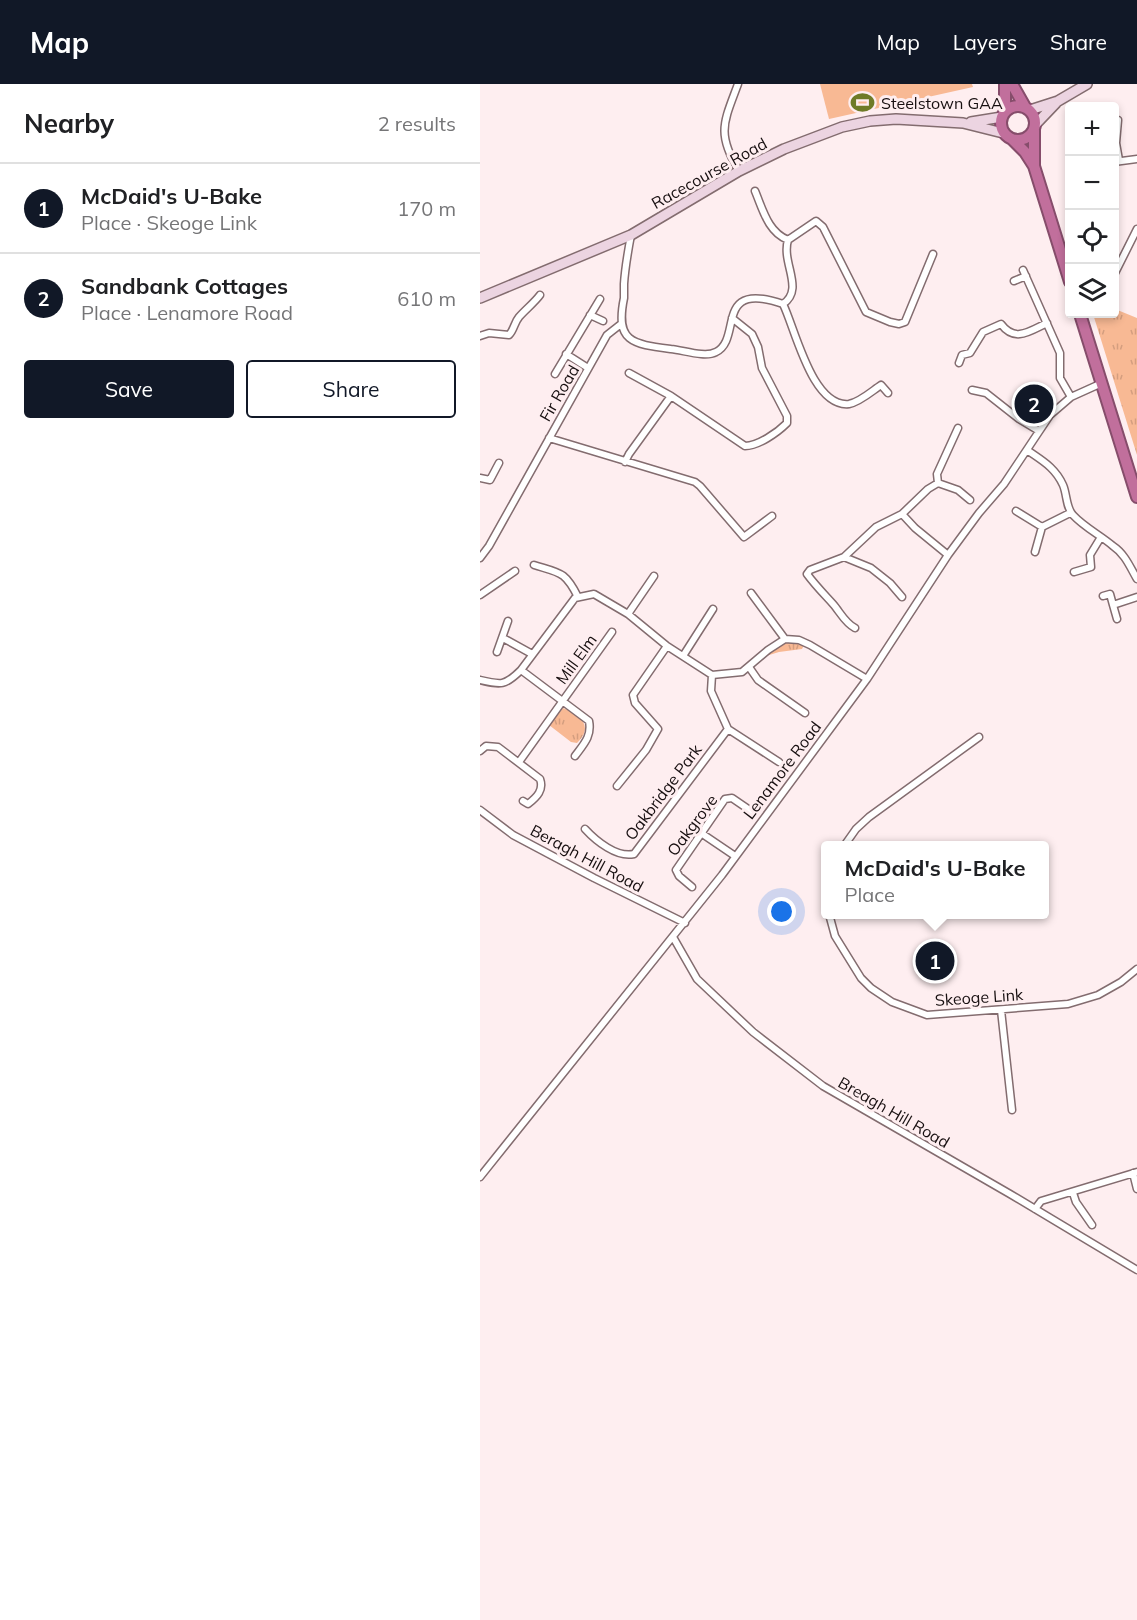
<!DOCTYPE html>
<meta charset="utf-8">
<style>
body{margin:0;font-family:Mulish,sans-serif;background:#f2f2f2;color:#202124}
.controls{position:absolute;right:18px;top:18px;display:grid;overflow:hidden;border-radius:6px;box-shadow:0 3px 9px #0003}
.controls button{width:54px;height:54px;display:grid;place-items:center;padding:0;border:0;border-bottom:2px solid #e0e0e0;background:#fff;color:#202124;font:30px sans-serif}
.you{position:absolute;left:302px;top:828px;width:21px;height:21px;margin:-15px;border:4px solid #fff;border-radius:50%;background:#1a73e8;box-shadow:0 0 0 9px #1a73e833}
.badge{display:grid;place-items:center;width:39px;height:39px;border-radius:50%;background:#111827;color:#fff;font-size:20px;font-weight:700}
.pin{position:absolute;translate:-50% -50%;border:3px solid #fff;box-shadow:0 2px 6px #0006}
.popup{position:absolute;left:341px;top:757px;width:228px;height:78px;box-sizing:border-box;display:grid;place-content:center;border-radius:6px;background:#fff;filter:drop-shadow(0 2px 4px #0005);font-size:20px;white-space:nowrap;color:#757577}
.popup b{font-size:22px;color:#202124}
.popup::after{content:'';position:absolute;left:50%;top:100%;margin-left:-12px;border:12px solid transparent;border-top-color:#fff}
.list{margin:0;padding:0;list-style:none}
h2{display:flex;justify-content:space-between;align-items:center;height:78px;margin:0;padding:0 24px;font-size:26px}
h2 small{font-size:20px;font-weight:400;color:#757577}
.list li{display:grid;grid-template-columns:39px 1fr auto;gap:18px;align-items:center;box-sizing:border-box;height:90px;padding:0 24px;border-top:2px solid #e0e0e0}
.list b{display:block;font-size:22px;white-space:nowrap}
.list p{margin:0;font-size:20px;white-space:nowrap;color:#757577}
.list em{font-size:20px;font-style:normal;color:#757577}
.actions{display:flex;gap:12px;padding:18px 24px}
.actions a{flex:1;padding:14px 0;border:2px solid #111827;border-radius:6px;text-align:center;font-size:21px;color:#111827}
.actions .main{background:#111827;color:#fff}
.icon{flex:none;width:33px;height:33px;fill:none;stroke:currentColor;stroke-width:2;stroke-linecap:round;stroke-linejoin:round}
.map{position:relative;flex:none;width:657px;height:1536px;overflow:hidden}
header{display:flex;align-items:center;gap:36px;box-sizing:border-box;height:84px;padding:0 30px;background:#111827;color:#fff}
header strong{font-size:28px}
nav{display:flex;gap:33px;margin-inline-start:auto;font-size:21px}
main{display:flex}
aside{flex:1;background:#fff}
.map>svg:first-child{display:block}
.grass{fill:url(#grass-tufts)}
.pitch{fill:#f8b994}
.lines{fill:none;stroke-linecap:round;stroke-linejoin:round}
.street-casing{stroke:#836c6f;stroke-width:9}
.secondary-casing{stroke:#836c6f;stroke-width:12}
.highway-casing{stroke:#864d6b;stroke-width:14}
.street{stroke:#fff;stroke-width:6}
.secondary{stroke:#ecd4e1;stroke-width:9}
.highway{stroke:#c16f9c;stroke-width:10}
.labels{text-anchor:middle;stroke-width:6;stroke-linejoin:round;paint-order:stroke}
.poi-label{font-size:16px;fill:#170f10;stroke:#feeef0;text-anchor:start}
.street-label{font-size:16px;fill:#170f10;stroke:#feeef0}
</style>
<header>
<strong>Map</strong>
<nav><a>Map</a><a>Layers</a><a>Share</a></nav>
</header>
<main>
<aside>
<h2>Nearby<small>2 results</small></h2>
<ul class="list">
<li><span class="badge">1</span><div><b>McDaid's U-Bake</b><p>Place · Skeoge Link</p></div><em>170 m</em></li>
<li><span class="badge">2</span><div><b>Sandbank Cottages</b><p>Place · Lenamore Road</p></div><em>610 m</em></li>
</ul>
<div class="actions"><a class="main">Save</a><a>Share</a></div>
</aside>
<div class="map">
<svg width="657" height="1536" viewBox="0 0 657 1536">
<defs>
<pattern id="grass-tufts" width="24" height="20" patternUnits="userSpaceOnUse" patternTransform="scale(1.5)"><rect width="24" height="20" fill="#f8b994"/><path d="M3 7l-1-3M5 7V3M7 7l1-3M15 17l-1-3M17 17v-4M19 17l1-3" fill="none" stroke="#d49e7f"/></pattern>
</defs>
<rect width="100%" height="100%" fill="#feeef0"/>
<!-- grass -->
<path class="grass" d="M635 225 657 234V371L613 230H634Z
M303 559H317L324 561 322 565 299 568 286 572Z
M83 624C101 630 114 643 97 659L91 658 69 641Z"/>
<!-- pitch -->
<path class="pitch" d="M340 0H492L493 3 349 35Z"/>
<g class="lines">
<defs>
<path id="street" d="M258 0C244 38 236 49 259 87
M638 36 636 59 639 76
M634 78 657 75
M275 107C283 126 288 148 308 156
M151 151C148 167 145 184 144 200 144 205 144 210 144 214 135 258 152 260 191 265 203 266 225 274 236 268 263 255 233 196 303 220 315 244 332 324 369 320 380 318 392 307 401 301L408 309
M543 186 580 269V294L591 313
M634 191 657 145
M534 197 546 192
M303 220C325 205 301 179 308 156L336 137 343 143 386 228 410 238 419 240 425 238 453 170
M110 231 123 237
M0 252 9 249 29 251C34 246 34 239 39 233 46 225 54 219 60 211
M86 270 108 284
M479 279 482 271 490 269 503 248 521 240C535 259 550 247 567 239
M149 289 191 312 265 362C278 362 297 349 307 339V332L282 284 278 263 272 250 252 234
M75 290 120 215
M492 306 506 309 539 335 559 347
M69 354 215 398 220 402 264 453 292 432
M547 366C561 376 575 383 583 401 587 410 586 424 593 431 604 443 620 451 633 462 645 470 650 483 657 495
M145 378 149 370 191 312
M0 394 10 396 19 379
M458 399 478 406 490 416
M536 427 562 443 590 429
M422 430 448 405 458 399 457 390 478 344
M555 468 562 443
M364 473 391 484 410 499 422 513
M0 474 9 462 127 251 141 240
M54 481C80 489 85 487 98 513
M594 488 611 483 610 471 621 453
M271 509 305 555
M0 511 35 487
M623 512 630 510 633 521 657 513
M633 521 637 535
M148 530 174 492
M375 544C365 539 360 528 353 520 344 510 335 501 327 490L330 486 364 473 396 443 422 430 435 444 468 471
M23 554 52 570
M17 568 28 537
M203 572 233 525
M269 583 278 596 325 629
M41 586 109 637C112 652 104 660 95 672
M0 596C21 601 25 602 41 586L95 514 114 510 148 530 187 562 232 591 262 588 288 566 305 555 319 556 330 561 387 595
M248 645 299 678
M0 667 6 662 18 663 60 695C64 706 57 713 48 720L43 717
M39 678 132 548
M137 702 166 666 178 645 155 619 153 611 187 562
M0 726 33 751 114 794 205 839
M105 745C116 757 137 774 154 770L248 645 231 607 232 591
M221 749 255 772
M364 762 376 745 389 733 499 653
M212 803 199 792 196 786 245 715 252 714 271 727
M349 830 355 852 381 894 391 904 412 918 447 931 588 920 618 911 641 898 657 885
M193 853 217 895 273 948 343 1002 530 1110 657 1186
M521 926 532 1026
M653 1089 657 1105
M0 1093 242 791 387 595 468 471 499 429 524 400 570 331 591 313 622 299
M593 1109 596 1118 612 1141
M555 1125 561 1117 657 1088"/>
<path id="secondary" d="M550 26 578 17 607 0
M491 38 522 33
M555 41 576 19
M0 214 151 151 259 87 304 65 362 43 390 37 416 35 483 39 523 49"/>
<path id="highway" d="M532 0 545 23
M521 39a17 17 0 1 1 34 0a17 17 0 1 1-34 0Z
M525 28V0
M554 46V82L590 198
M532 55 545 68 554 82
M600 230 657 413"/>
</defs>
<!-- street casing -->
<use href="#street" class="street-casing"/>
<!-- secondary casing -->
<use href="#secondary" class="secondary-casing"/>
<!-- highway casing -->
<use href="#highway" class="highway-casing"/>
<!-- street -->
<use href="#street" class="street"/>
<!-- secondary -->
<use href="#secondary" class="secondary"/>
<!-- highway -->
<use href="#highway" class="highway"/>
</g>
<!-- icons -->
<defs>
<symbol id="stadium-bare" viewBox="-9 -9 18 18"><path d="M0-5a6.5 5 0 1 0 0 10a6.5 5 0 1 0 0-10ZM-3.5-1.8h7v3.6h-7Z" fill="#6f7b27" stroke="#feeef0" stroke-width="2.5" paint-order="stroke"/></symbol>
</defs>
<g fill-rule="evenodd">
<use href="#stadium-bare" x="366" y="2" width="33" height="33"/>
</g>
<g class="labels">
<!-- poi labels -->
<g class="poi-label">
<text x="401" y="25">Steelstown GAA</text>
</g>
<!-- street labels -->
<g class="street-label">
<text transform="translate(229 89) rotate(-29)" y="6">Racecourse Road</text>
<text transform="translate(79 309) rotate(-60)" y="6">Fir Road</text>
<text transform="translate(96 575) rotate(-54)" y="6">Mill Elm</text>
<text transform="translate(302 686) rotate(-53)" y="6">Lenamore Road</text>
<text transform="translate(183 708) rotate(-53)" y="6">Oakbridge Park</text>
<text transform="translate(212 741) rotate(-53)" y="6">Oakgrove</text>
<text transform="translate(107 774) rotate(28)" y="6">Beragh Hill Road</text>
<text transform="translate(499 913) rotate(-4)" y="6">Skeoge Link</text>
<text transform="translate(414 1028) rotate(30)" y="6">Breagh Hill Road</text>
</g>
</g>
</svg>
<div class="controls">
<button>+</button>
<button>−</button>
<button><svg class="icon" aria-label="locate" viewBox="0 0 24 24"><circle cx="12" cy="12" r="6"/><path d="M12 2v4M12 18v4M2 12h4M18 12h4"/></svg></button>
<button><svg class="icon" aria-label="layers" viewBox="0 0 24 24"><path d="M12 4l9 5-9 5-9-5zM3 14l9 5 9-5"/></svg></button>
</div>
<div class="you"></div>
<div class="pin badge" style="left:455px;top:877px">1</div>
<div class="popup"><b>McDaid's U-Bake</b>Place</div>
<div class="pin badge" style="left:554px;top:320px">2</div>
</div>
</main>
